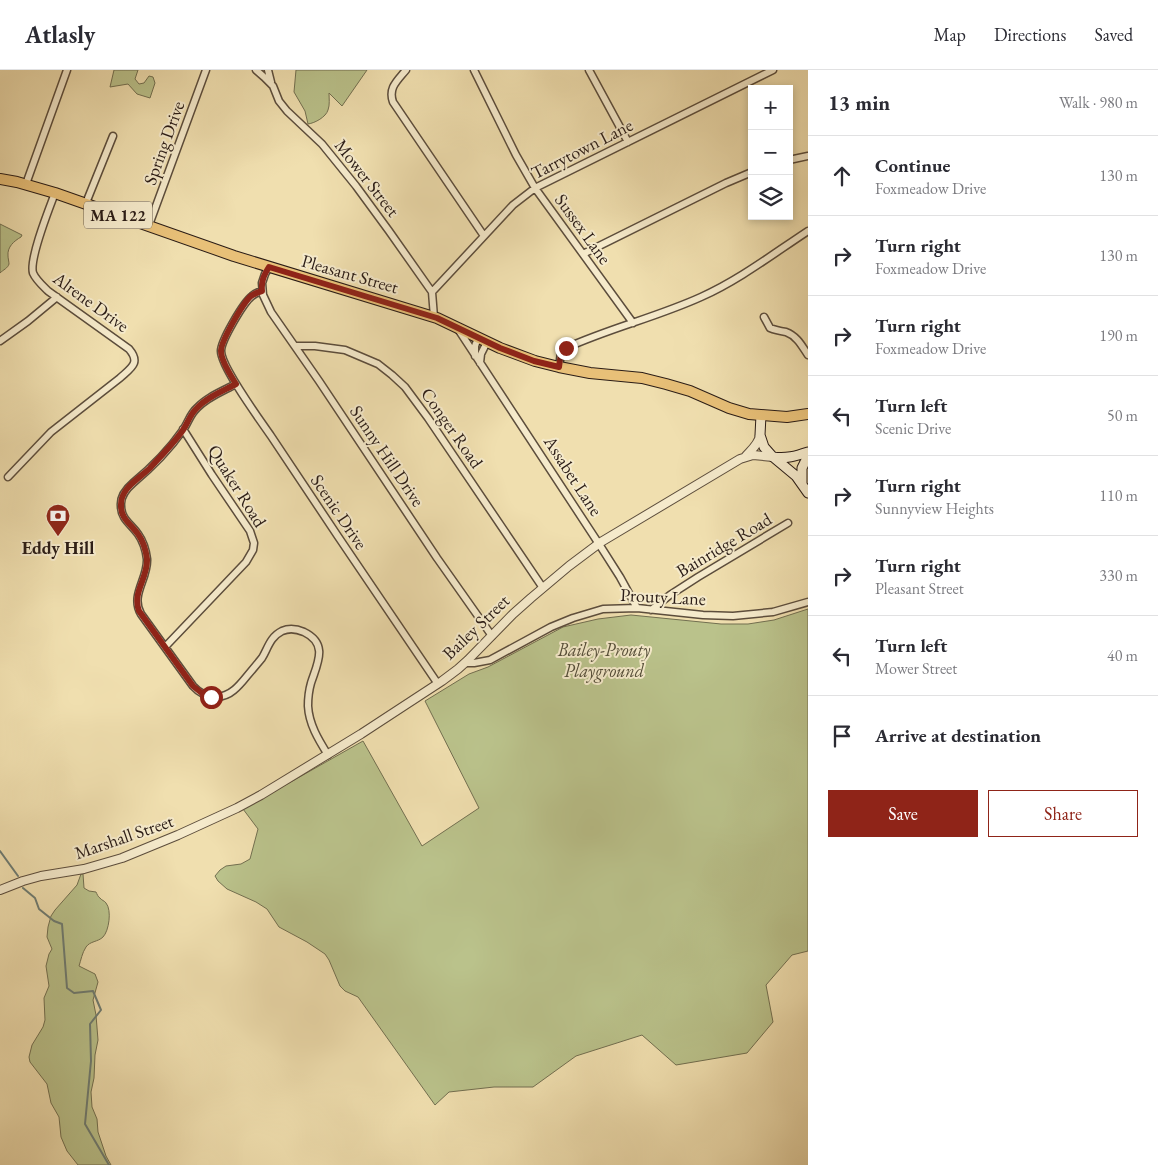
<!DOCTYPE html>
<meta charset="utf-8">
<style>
body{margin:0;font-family:"EB Garamond",serif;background:#f7f7f7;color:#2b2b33}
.controls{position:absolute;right:15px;top:15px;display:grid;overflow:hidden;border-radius:0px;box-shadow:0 2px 8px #0003}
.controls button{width:45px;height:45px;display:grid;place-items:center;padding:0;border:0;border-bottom:1px solid #e1e1e2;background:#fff;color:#2b2b33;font:25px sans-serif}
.stop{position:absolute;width:15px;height:15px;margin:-11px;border:4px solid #8f2418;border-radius:50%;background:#fff}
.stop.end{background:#8f2418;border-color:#fff;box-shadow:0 1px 5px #0008}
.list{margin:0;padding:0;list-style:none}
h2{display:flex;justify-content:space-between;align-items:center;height:65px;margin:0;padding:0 20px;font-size:21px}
h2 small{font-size:16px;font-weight:400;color:#7c7c81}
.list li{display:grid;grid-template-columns:32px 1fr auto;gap:15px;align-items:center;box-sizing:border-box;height:80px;padding:0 20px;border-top:1px solid #e1e1e2}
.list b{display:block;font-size:19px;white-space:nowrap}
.list p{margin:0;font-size:16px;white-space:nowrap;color:#7c7c81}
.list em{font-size:16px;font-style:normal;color:#7c7c81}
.actions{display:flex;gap:10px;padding:15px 20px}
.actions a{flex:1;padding:11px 0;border:1px solid #8f2418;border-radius:0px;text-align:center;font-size:18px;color:#8f2418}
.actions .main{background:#8f2418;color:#fff}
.icon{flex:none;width:28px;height:28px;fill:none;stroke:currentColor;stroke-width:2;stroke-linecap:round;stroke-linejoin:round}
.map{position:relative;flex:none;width:808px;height:1095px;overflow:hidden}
header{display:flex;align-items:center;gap:30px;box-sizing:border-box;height:70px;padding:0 25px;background:#fff;border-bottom:1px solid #e1e1e2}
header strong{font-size:24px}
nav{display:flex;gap:28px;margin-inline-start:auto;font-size:18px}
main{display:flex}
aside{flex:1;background:#fff}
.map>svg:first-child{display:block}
.green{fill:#bac28b;stroke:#726f50}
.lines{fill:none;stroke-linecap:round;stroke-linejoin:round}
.stream{stroke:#6e7c73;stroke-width:2}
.minor-casing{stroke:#5c4d3c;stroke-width:9}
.tertiary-casing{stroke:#5c4d3c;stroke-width:10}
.secondary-casing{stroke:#2a1c16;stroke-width:11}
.primary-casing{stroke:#2a1c16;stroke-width:12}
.minor{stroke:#f5eacb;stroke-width:6}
.tertiary{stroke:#f5eacb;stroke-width:8}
.secondary{stroke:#f5eacb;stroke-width:9}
.primary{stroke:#e8c078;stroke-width:10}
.route{stroke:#8f2418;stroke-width:6}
.labels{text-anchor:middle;stroke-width:4;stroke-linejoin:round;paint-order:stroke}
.shield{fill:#f5eacb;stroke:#675a4c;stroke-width:1}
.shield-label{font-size:16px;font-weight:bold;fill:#2a1c16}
.street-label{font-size:18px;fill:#2a1c16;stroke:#f5eacb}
.poi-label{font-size:18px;font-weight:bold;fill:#2a1c16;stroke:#f5eacb}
.park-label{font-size:18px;font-style:italic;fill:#554e39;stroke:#f5eacb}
</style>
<header>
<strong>Atlasly</strong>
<nav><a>Map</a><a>Directions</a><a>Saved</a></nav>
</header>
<main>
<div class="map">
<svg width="808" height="1095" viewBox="0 0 808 1095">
<rect width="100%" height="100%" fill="#f0dfaf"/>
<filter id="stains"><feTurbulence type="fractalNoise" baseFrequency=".004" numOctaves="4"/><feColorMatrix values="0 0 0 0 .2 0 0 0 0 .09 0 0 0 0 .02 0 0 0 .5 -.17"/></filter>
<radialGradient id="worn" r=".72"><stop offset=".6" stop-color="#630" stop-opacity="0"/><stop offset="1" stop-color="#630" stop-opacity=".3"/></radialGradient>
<!-- green -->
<path class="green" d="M114 0H138L135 9 139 14 144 13 149 6 153 7 155 13 150 28 137 24 128 14 110 17Z
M296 0H367L342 36 329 23C329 28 330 35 328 40 326 47 315 53 308 54L305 41 294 22Z
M0 154 22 165 21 167C14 171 7 177 8 186 8 188 9 192 9 194 8 198 3 200 0 203Z
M808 539V881L792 885 766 915 773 952 747 983 676 995 642 965 576 986 533 1017H494L449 1022 435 1035 358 927 345 921 340 916 329 890 325 884 307 872 279 857 267 839 256 832 227 819 218 811 215 806 220 800 226 796 241 794 250 789 258 759 243 739 363 671 422 776 479 738 425 631 469 604 488 597 563 557 598 549 631 545 721 554H748L774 550Z
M81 804H83L84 818 89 821 96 822C97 824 98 827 100 828 101 830 105 831 106 833 112 840 109 861 103 867 98 872 90 871 86 877 82 883 81 890 79 896L95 904 98 912 93 930 96 945 98 970 95 985 94 1008 91 1022 92 1037 97 1049 98 1062 106 1086 111 1095H78L67 1081 61 1067 59 1047 51 1033 47 1014 30 992 29 987 32 975 43 957 45 950 44 928 49 916 46 896 49 884 52 879 47 867 48 857 51 846 55 840 77 815Z"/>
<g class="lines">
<!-- stream -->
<path class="stream" d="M0 781 18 806
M23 818 35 828 39 839 54 851 62 854 67 918 74 923 93 921 101 940 90 954 91 991 85 1054 109 1095"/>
<defs>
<path id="minor" d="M256 0 264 7 273 16 279 31 287 41 322 74 356 116 389 161 432 222 434 247
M268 0 271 12
M406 0C397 11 388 18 393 32L484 166
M474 0 516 85 535 118 633 253
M589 0 628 72
M789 90 808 86
M26 114 67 0
M86 133 113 66
M149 155 206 0
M583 184 726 113 752 102
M269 197 265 204 262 213 263 225 271 242 319 311 437 488 492 566
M262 221C259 222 255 223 252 226 243 233 221 271 221 281 221 297 260 350 271 366 326 449 382 532 438 614
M432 222 513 135 535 118 773 0
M764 247 770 258C775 260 780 261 786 262 797 266 802 276 808 285
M458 259 599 474 620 507 637 538
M0 271 28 251 57 227
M295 276H315L345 280 378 294 392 305 405 317 428 348 543 518
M475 286V276L478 268
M480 293 481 284 487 272
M559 297 561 283 566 278C610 258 657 247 701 227 739 210 773 184 808 161
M236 314C223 321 207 327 197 338 190 344 188 353 183 360 169 380 151 398 133 413 126 419 120 426 121 436 121 449 131 454 138 464 143 471 146 481 147 489 148 509 130 525 141 544L193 616C204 628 221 631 234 620 239 616 243 611 247 606 252 600 257 594 262 588 268 578 270 567 282 561 289 558 297 559 304 562 329 574 317 594 311 613 309 620 308 628 308 636 309 654 318 669 328 685
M8 407 51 362 120 308C131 298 141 293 129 279L48 221C43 216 36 210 33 203 29 189 49 139 55 123
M651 540 670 525 698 507 788 453
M165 577 246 492 253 480 254 473 250 461 212 405 183 359
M465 593H474L490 590 551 557 573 548 603 539 637 538 703 545 733 546 773 542 808 532"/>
<path id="tertiary" d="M745 387C751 380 759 374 760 365
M0 820 23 811 41 806 84 799 122 788 178 765 237 738 261 725 361 664 442 611 458 599 468 590 513 544 531 528 569 496 601 472 740 389 753 385 773 387"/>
<path id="secondary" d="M761 345 760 365 764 377 772 386 796 406 808 423
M773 387C786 389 796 386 808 382
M802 413V398L808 386"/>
<path id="primary" d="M0 109 17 112 55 123 234 186 437 248 500 278 535 291 559 297 590 303 642 308 666 314 690 321 729 338 749 344 787 347 808 344"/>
</defs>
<!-- minor casing -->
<use href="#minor" class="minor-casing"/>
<!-- tertiary casing -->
<use href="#tertiary" class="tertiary-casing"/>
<!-- secondary casing -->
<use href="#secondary" class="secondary-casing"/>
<!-- primary casing -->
<use href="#primary" class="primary-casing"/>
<!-- minor -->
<use href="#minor" class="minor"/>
<!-- tertiary -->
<use href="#tertiary" class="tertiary"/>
<!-- secondary -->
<use href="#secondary" class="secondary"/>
<!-- primary -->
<use href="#primary" class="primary"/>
</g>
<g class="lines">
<!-- route -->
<path class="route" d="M211 627 203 624 193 616 139 541C132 522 148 508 147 489 146 481 143 471 138 464 131 454 121 449 121 436 120 418 139 409 150 398 161 386 174 373 183 360 188 353 190 344 197 338 207 327 223 321 236 314 231 306 221 291 221 281 221 271 243 233 251 226 254 224 258 222 262 221 261 211 264 205 269 197L437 248 500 278 534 291 559 297C560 290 560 283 566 278"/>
</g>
<!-- icons -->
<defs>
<symbol id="bank-pin" viewBox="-11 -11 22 30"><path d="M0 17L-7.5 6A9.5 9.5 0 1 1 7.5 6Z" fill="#8f2418" stroke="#f5eacb"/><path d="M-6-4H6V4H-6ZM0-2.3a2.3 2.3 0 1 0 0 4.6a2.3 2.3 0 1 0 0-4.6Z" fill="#fff"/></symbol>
</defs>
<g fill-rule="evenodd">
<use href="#bank-pin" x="44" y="432" width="28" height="38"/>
</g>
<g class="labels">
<!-- shield labels -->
<rect class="shield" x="84" y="131.5" width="68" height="27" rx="4"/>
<g class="shield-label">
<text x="118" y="151">MA 122</text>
</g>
<!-- street labels -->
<g class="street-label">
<text transform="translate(164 73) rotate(-70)" y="6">Spring Drive</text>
<text transform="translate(582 79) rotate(-27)" y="6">Tarrytown Lane</text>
<text transform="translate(367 108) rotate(52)" y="6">Mower Street</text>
<text transform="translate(583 159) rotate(54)" y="6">Sussex Lane</text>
<text transform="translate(350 204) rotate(16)" y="6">Pleasant Street</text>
<text transform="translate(91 232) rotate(36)" y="6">Alrene Drive</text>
<text transform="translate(452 358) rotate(55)" y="6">Conger Road</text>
<text transform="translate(387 386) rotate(56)" y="6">Sunny Hill Drive</text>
<text transform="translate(573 406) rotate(57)" y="6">Assabet Lane</text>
<text transform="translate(237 416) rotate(58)" y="6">Quaker Road</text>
<text transform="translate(339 442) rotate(56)" y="6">Scenic Drive</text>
<text transform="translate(724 475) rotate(-31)" y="6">Bainridge Road</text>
<text transform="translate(663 527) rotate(3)" y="6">Prouty Lane</text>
<text transform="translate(476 557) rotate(-44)" y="6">Bailey Street</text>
<text transform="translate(124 767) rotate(-19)" y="6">Marshall Street</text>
</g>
<!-- poi labels -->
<g class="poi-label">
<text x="58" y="484">Eddy Hill</text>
</g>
<!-- park labels -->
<g class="park-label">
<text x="604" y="586">Bailey-Prouty<tspan x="604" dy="21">Playground</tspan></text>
</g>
</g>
<rect width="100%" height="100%" filter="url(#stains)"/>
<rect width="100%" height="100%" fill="url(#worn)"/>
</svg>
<div class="controls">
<button>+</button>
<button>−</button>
<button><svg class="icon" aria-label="layers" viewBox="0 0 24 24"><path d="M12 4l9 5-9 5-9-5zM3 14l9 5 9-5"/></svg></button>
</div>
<div class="stop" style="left:211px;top:627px"></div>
<div class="stop end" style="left:566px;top:278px"></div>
</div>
<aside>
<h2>13 min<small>Walk · 980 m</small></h2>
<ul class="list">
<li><svg class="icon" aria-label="ahead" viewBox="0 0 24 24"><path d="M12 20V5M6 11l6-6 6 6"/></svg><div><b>Continue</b><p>Foxmeadow Drive</p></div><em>130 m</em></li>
<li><svg class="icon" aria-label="right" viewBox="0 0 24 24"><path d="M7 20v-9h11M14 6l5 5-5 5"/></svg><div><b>Turn right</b><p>Foxmeadow Drive</p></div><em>130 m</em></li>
<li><svg class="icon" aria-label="right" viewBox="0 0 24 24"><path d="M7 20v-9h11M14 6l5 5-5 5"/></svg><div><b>Turn right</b><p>Foxmeadow Drive</p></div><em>190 m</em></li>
<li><svg class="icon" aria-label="left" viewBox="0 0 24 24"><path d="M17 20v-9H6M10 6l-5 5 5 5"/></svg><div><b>Turn left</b><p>Scenic Drive</p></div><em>50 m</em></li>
<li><svg class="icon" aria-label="right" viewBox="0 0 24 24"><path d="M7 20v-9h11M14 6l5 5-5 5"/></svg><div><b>Turn right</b><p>Sunnyview Heights</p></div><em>110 m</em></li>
<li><svg class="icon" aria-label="right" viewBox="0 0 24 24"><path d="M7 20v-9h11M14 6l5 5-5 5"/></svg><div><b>Turn right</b><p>Pleasant Street</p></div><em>330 m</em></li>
<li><svg class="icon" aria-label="left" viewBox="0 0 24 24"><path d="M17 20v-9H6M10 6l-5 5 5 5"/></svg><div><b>Turn left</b><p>Mower Street</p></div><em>40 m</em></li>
<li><svg class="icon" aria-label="arrive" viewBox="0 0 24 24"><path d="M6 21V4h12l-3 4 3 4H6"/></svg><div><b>Arrive at destination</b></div></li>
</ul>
<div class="actions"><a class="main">Save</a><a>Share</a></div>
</aside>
</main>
